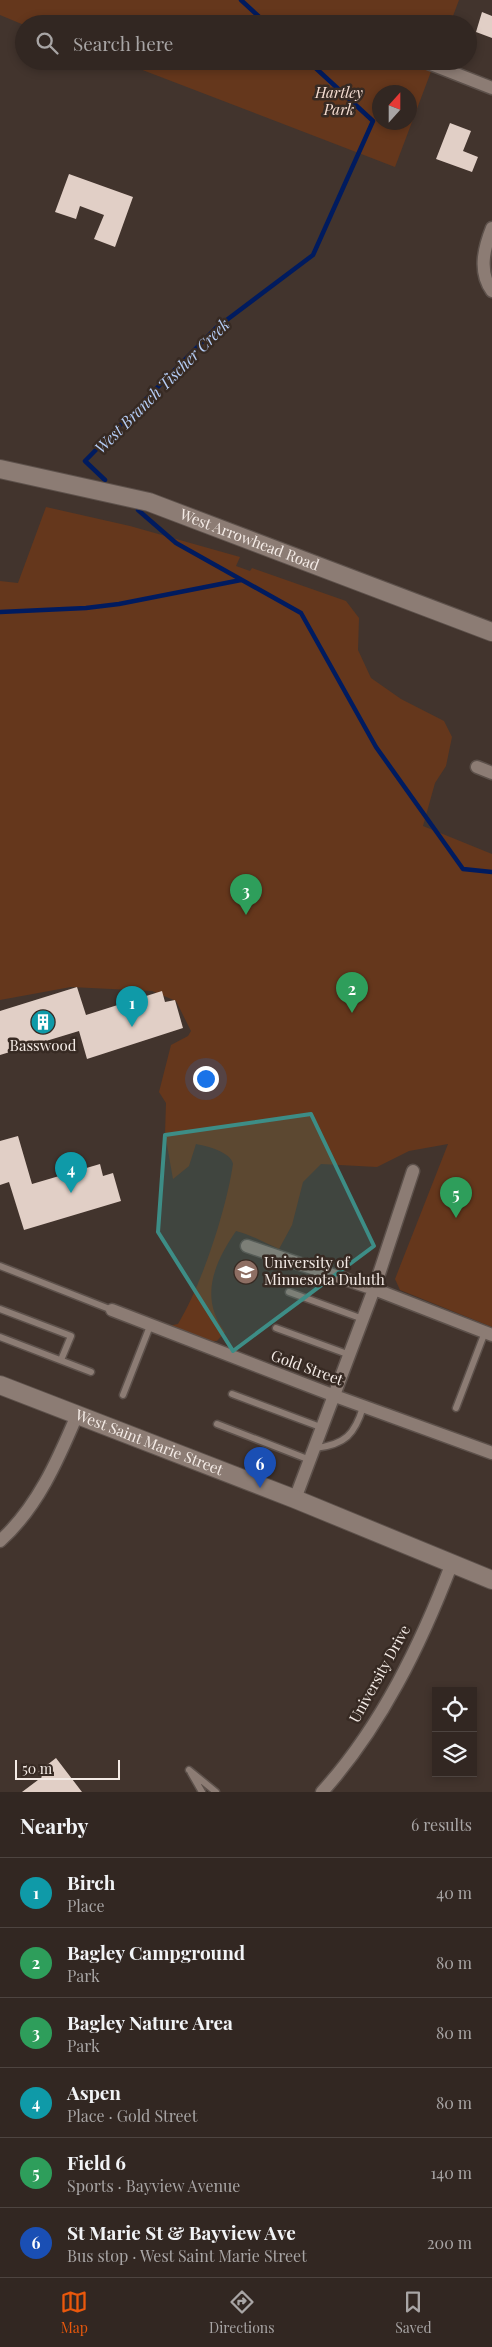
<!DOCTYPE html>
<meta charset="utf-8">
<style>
body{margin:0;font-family:"Playfair Display",serif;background:#3a2f2a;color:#f1f3f6}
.controls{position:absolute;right:15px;bottom:15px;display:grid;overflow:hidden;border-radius:0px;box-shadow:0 2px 8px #0003}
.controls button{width:45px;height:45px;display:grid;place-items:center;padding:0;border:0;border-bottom:1px solid #4d4440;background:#322722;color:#f1f3f6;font:25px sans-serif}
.compass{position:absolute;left:372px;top:85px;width:45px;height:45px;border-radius:50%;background:#322722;box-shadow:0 2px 8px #0003;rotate:21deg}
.scale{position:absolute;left:15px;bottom:12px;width:105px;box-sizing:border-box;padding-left:5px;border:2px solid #f4ebe6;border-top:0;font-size:14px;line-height:18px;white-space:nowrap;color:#f4ebe6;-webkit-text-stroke:4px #372a23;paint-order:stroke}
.you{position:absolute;left:205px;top:1078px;width:18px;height:18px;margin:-12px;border:4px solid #fff;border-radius:50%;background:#1a73e8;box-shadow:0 0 0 8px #1a73e833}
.badge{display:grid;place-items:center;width:32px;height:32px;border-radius:50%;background:#ea580c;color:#fff;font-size:16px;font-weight:700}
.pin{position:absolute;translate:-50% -41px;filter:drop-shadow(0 1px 2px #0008)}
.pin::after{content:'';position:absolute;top:26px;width:18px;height:15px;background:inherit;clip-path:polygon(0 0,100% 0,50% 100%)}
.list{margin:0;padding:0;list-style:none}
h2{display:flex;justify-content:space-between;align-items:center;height:65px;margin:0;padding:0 20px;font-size:21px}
h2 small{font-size:16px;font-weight:400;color:#a8a5a5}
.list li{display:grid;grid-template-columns:32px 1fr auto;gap:15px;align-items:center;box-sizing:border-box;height:70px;padding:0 20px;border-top:1px solid #4d4440}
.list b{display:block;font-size:19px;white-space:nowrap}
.list p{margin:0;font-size:16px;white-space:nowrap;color:#a8a5a5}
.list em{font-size:16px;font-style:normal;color:#a8a5a5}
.icon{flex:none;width:28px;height:28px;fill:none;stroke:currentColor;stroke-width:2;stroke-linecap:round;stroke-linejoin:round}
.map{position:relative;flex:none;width:492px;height:1792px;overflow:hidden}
.search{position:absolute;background:#322722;box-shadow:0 2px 8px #0003;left:15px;right:15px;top:15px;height:55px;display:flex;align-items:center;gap:12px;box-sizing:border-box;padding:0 18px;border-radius:28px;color:#a8a5a5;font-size:19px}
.sheet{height:485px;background:#322722}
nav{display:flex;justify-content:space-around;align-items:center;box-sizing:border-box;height:70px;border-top:1px solid #4d4440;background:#322722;font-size:14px;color:#a8a5a5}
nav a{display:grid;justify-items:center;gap:2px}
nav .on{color:#ea580c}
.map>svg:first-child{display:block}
.green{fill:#65371c;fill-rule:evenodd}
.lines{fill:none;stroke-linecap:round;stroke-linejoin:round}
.stream{stroke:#001b5f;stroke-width:4.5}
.building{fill:#e1cfc6}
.lane-casing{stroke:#5d514b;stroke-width:9}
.street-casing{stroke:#5d514b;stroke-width:15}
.secondary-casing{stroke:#5d514b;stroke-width:20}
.lane{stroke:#8c7c74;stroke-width:6}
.street{stroke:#8c7c74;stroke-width:12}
.secondary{stroke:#8c7c74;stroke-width:18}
.marked{fill:#3d8d86;fill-opacity:0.2;stroke:#3d8d86;stroke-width:4;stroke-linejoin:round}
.labels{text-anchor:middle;stroke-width:5;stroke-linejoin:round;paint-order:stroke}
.park-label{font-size:15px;font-style:italic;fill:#f6ded2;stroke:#372a23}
.street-label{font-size:15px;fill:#f4ebe6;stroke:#372a23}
.poi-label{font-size:15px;fill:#f4ebe6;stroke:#372a23}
.water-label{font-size:16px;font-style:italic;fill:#b4ccf4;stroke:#372a23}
</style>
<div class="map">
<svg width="492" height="1792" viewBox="0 0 492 1792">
<rect width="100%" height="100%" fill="#42342d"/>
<!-- green -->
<path class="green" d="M0 0H459L450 24 24 25 0 15Z
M119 61H435L395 167ZM380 92H410V122H380Z
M46 507 130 526 240 557 236 566 250 571 252 568 346 601 359 618 358 650 371 678 401 699 444 721 452 737 446 766 435 783 423 826 492 854V1327L400 1290 395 1279 448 1144 409 1151 377 1167 321 1164 303 1182 292 1225 279 1249C265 1243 252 1235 236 1231 214 1263 199 1298 225 1332L217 1341H200L168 1326 178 1324C202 1284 226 1211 233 1164 231 1152 207 1146 196 1144L189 1166 173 1179 165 1134 166 1103 159 1092 171 1045 188 1036 191 1031 176 1001 152 991 71 987 0 1000V581L18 583Z"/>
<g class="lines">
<!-- stream -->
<path class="stream" d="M241 0 267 24
M105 480 85 461 216 328 313 255 373 121 308 61
M138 510 176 543 301 613 376 747 463 869 492 872
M0 612 86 608 119 604 241 580"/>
</g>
<!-- building -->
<path class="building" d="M482 12 492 16V38L476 32Z
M450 123 471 131 463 151 478 157 472 172 436 159Z
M69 174 133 197 115 247 94 239 104 215 80 206 76 219 55 212Z
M77 987 86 1015 162 991 165 1002 175 1000 183 1028 87 1059 79 1031 0 1055V1011Z
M18 1136 32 1184 100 1164 103 1176 113 1173 121 1201 24 1230 9 1182 0 1185V1141Z
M56 1758 82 1792H22L42 1777 38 1772Z"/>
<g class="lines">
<defs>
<path id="lane" d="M0 1266 112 1310
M289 1292 363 1319
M0 1309 71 1336 61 1360
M276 1328 350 1355
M0 1337 91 1372
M232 1394 323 1428
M123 1395 150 1326
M456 1408 485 1332
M217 1424 310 1460
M315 1448C345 1445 355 1434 363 1407
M189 1770 216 1792
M191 1773 202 1792"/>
<path id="street" d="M423 61 492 88
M492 228C484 248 478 272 492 291
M477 767 492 773
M247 1246 374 1289 492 1335
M112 1310 335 1396 492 1453
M295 1499 374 1289 413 1171
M0 1541C37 1508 58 1460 77 1415
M322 1792C381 1727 421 1644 452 1563"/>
<g id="secondary">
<path id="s1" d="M0 469 149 502 492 632"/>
<path id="s2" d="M0 1385 295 1499 492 1580"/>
</g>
</defs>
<!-- lane casing -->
<use href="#lane" class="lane-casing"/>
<!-- street casing -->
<use href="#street" class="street-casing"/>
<!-- secondary casing -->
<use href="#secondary" class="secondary-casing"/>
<!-- lane -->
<use href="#lane" class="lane"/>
<!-- street -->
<use href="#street" class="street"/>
<!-- secondary -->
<use href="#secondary" class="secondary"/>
</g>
<!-- marked area -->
<path class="marked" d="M311 1114 374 1246 233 1351 158 1232 165 1135Z"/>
<!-- icons -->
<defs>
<symbol id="building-disc" viewBox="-11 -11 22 22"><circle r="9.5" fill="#0f9aa8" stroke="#372a23"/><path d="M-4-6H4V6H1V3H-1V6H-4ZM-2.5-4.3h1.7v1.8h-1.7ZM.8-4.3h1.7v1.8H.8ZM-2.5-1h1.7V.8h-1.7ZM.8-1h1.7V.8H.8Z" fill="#fff"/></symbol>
<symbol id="university-disc" viewBox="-11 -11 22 22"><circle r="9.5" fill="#8d6e63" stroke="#372a23"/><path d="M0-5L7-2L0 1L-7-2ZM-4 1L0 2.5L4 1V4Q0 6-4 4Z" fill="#fff"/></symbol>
</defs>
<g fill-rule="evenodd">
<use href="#building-disc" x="29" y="1008" width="28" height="28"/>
<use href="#university-disc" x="232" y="1258" width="28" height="28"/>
</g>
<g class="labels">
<!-- park labels -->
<g class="park-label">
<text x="339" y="98">Hartley<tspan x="339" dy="17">Park</tspan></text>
</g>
<!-- street labels -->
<g class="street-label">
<text dy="5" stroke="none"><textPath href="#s1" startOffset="260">West Arrowhead Road</textPath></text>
<text transform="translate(307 1368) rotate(20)" y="5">Gold Street</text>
<text dy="5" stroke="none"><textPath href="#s2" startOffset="160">West Saint Marie Street</textPath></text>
<text transform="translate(380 1674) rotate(-61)" y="5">University Drive</text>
</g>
<!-- poi labels -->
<g class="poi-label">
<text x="43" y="1051">Basswood</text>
<text x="264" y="1268" text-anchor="start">University of<tspan x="264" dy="17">Minnesota Duluth</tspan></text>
</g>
<!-- water labels -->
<g class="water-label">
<text transform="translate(162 386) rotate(-45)" y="6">West Branch Tischer Creek</text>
</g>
</g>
</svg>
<div class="controls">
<button><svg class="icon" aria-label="locate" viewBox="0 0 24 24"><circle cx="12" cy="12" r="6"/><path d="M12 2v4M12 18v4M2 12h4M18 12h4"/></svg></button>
<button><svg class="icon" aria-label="layers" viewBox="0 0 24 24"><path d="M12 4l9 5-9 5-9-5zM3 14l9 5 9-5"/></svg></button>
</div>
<svg class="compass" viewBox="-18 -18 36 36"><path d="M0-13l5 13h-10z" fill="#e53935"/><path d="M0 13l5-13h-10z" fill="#a8a5a5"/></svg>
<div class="scale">50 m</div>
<div class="you"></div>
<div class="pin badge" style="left:132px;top:1027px;background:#0f9aa8">1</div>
<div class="pin badge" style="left:352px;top:1013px;background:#2e9e5b">2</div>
<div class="pin badge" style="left:246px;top:915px;background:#2e9e5b">3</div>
<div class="pin badge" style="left:71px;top:1193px;background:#0f9aa8">4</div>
<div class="pin badge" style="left:456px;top:1218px;background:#2e9e5b">5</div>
<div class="pin badge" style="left:260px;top:1488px;background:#1a4fb4">6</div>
<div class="search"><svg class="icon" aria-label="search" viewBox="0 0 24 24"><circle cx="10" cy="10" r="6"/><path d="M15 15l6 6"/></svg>Search here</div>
</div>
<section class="sheet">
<h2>Nearby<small>6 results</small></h2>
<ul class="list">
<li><span class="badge" style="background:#0f9aa8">1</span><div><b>Birch</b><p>Place</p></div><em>40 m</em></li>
<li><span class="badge" style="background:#2e9e5b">2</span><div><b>Bagley Campground</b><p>Park</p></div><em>80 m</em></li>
<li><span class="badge" style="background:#2e9e5b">3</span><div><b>Bagley Nature Area</b><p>Park</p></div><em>80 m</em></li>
<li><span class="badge" style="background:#0f9aa8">4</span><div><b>Aspen</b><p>Place · Gold Street</p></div><em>80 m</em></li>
<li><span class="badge" style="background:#2e9e5b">5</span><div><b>Field 6</b><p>Sports · Bayview Avenue</p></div><em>140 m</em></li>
<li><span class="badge" style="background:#1a4fb4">6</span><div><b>St Marie St &amp; Bayview Ave</b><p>Bus stop · West Saint Marie Street</p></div><em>200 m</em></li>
</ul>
</section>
<nav>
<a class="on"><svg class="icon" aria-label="map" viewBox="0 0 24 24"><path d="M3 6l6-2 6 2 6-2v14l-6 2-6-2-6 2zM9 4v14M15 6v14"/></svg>Map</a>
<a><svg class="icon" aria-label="directions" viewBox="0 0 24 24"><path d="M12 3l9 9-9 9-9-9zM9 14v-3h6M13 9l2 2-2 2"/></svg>Directions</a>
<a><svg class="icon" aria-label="saved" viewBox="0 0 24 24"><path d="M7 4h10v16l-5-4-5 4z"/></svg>Saved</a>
</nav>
